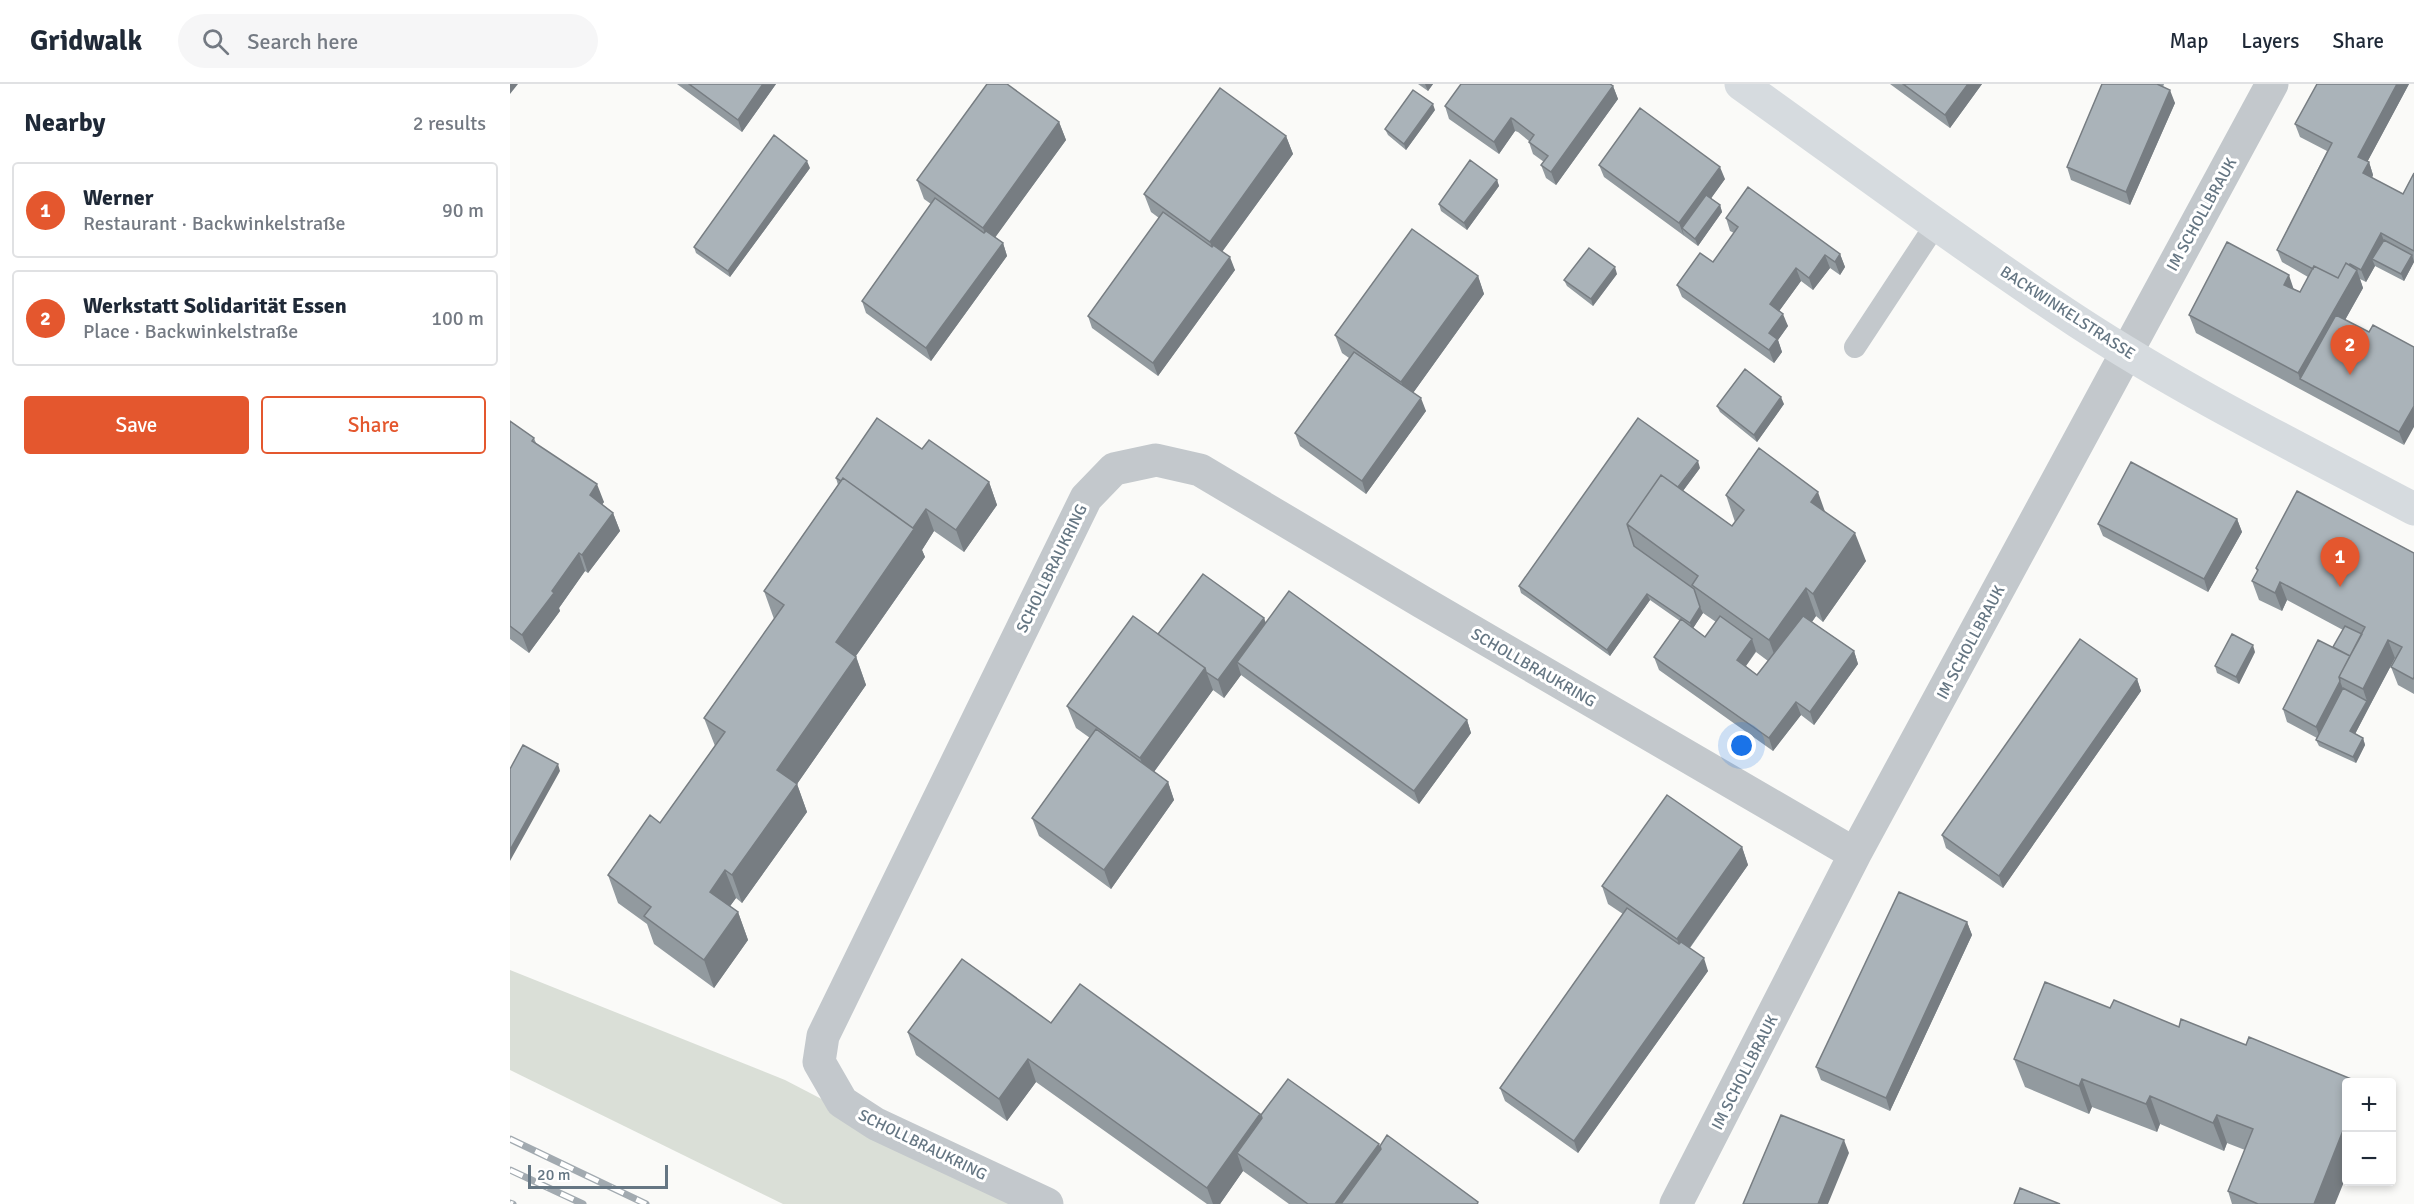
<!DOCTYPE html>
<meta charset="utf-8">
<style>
body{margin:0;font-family:Signika,sans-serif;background:#f6f6f7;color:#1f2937}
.controls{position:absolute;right:18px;bottom:18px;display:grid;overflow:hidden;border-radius:6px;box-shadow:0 3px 9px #0003}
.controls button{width:54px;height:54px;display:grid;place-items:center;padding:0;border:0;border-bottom:2px solid #e0e1e3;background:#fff;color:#1f2937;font:30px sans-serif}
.scale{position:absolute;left:18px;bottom:15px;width:140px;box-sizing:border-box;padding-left:6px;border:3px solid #657683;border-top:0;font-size:16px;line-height:21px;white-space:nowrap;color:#657683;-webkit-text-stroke:4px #fff;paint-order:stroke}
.you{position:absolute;left:1232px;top:662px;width:21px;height:21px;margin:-15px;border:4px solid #fff;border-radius:50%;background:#1a73e8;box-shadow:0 0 0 9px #1a73e833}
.badge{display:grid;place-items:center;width:39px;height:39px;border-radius:50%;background:#e4572e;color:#fff;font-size:20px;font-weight:700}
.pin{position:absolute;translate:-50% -50px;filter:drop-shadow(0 2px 3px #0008)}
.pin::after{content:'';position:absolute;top:32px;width:21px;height:18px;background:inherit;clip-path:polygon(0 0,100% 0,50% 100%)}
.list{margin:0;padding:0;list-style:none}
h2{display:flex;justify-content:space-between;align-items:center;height:78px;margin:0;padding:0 24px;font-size:26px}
h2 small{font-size:20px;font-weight:400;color:#747a83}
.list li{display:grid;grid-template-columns:39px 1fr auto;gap:18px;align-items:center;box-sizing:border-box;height:96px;margin:0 12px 12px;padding:0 12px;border:2px solid #e0e1e3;border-radius:6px}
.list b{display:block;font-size:22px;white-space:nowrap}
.list p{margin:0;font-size:20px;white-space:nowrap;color:#747a83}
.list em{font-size:20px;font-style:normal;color:#747a83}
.actions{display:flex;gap:12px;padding:18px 24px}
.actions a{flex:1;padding:14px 0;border:2px solid #e4572e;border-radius:6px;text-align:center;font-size:21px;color:#e4572e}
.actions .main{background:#e4572e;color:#fff}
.icon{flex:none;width:33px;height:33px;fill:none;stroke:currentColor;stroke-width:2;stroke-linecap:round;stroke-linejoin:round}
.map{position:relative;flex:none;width:1904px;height:1120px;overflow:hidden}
header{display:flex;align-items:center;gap:36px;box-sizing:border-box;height:84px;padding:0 30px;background:#fff;border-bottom:2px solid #e0e1e3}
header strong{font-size:28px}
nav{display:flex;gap:33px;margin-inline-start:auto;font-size:21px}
.search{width:420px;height:54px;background:#f6f6f7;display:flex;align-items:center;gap:15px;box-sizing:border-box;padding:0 21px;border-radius:33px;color:#747a83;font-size:22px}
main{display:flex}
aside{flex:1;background:#fff}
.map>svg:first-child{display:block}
.green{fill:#dadfd7}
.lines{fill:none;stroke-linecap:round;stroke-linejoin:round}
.lane{stroke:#c3c8cc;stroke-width:22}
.street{stroke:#c3c8cc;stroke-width:33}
.secondary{stroke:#d6dbdf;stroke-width:33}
.rail-casing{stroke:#a2aab0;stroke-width:7}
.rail{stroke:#fff;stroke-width:4.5;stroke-dasharray:14;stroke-linecap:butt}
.wall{fill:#929a9f;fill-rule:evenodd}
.shaded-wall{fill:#777d82}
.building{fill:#aab3b9;stroke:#777d82;stroke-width:1.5}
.labels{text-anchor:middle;stroke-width:6;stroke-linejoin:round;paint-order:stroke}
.street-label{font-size:16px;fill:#657683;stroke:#fff}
</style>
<header>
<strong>Gridwalk</strong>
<div class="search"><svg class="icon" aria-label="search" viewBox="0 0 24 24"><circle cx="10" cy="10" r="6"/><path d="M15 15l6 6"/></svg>Search here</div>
<nav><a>Map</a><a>Layers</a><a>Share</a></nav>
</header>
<main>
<aside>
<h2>Nearby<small>2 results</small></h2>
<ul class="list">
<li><span class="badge">1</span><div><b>Werner</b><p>Restaurant · Backwinkelstraße</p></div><em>90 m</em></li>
<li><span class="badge">2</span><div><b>Werkstatt Solidarität Essen</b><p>Place · Backwinkelstraße</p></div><em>100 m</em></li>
</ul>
<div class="actions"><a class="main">Save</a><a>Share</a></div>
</aside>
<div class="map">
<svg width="1904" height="1120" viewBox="0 0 1904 1120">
<rect width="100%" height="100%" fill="#fafaf8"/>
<!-- green -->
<path class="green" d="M0 886 275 996 514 1120H273L0 986Z"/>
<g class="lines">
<!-- lane -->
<path class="lane" d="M1345 263 1426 140"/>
<!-- street -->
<path class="street" d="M537 1120 366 1040 332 1018 309 978 313 952 576 414 604 385 646 376 690 386 912 518 1345 770
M1166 1120 1345 770 1762 0"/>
<!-- secondary -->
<path class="secondary" d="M1231 0C1343 80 1453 162 1568 238 1675 308 1791 365 1904 425"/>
<defs>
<path id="rail" d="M0 1055 136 1120
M0 1086 73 1120
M0 1119 3 1120"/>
</defs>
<!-- rail casing -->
<use href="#rail" class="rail-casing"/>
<!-- rail -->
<use href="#rail" class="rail"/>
</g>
<!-- wall -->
<path class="wall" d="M167 0H266L232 48Z
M908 0H923L918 7Z
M1380 0H1472L1440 44Z
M1592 0H1654L1653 3 1665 19 1620 121 1561 96 1557 83Z
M1807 0H1899L1857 78H1859L1863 91 1862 94 1893 110 1904 89V178L1894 197 1865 182 1856 198 1850 195 1853 204 1835 236 1859 248 1894 361 1686 249 1679 231 1784 205 1790 208 1798 193 1772 178 1767 166 1817 67 1790 53 1785 40Z
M1103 2 1108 15 1046 101 1036 94 1031 81 1034 78 1023 70 1019 58V57L1008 48 1005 47 989 70 939 35 935 22Z
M925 26 896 66 878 51 875 45Z
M549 38 556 56 485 153 493 159 497 172 421 277 356 229 352 217 421 120 414 115 407 96Z
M776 52 783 70 712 168 725 186 648 292 582 244 578 232 649 134 641 128 634 110Z
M1089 81 1215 95 1201 114 1210 121 1212 128 1188 162 1094 93Z
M300 84 220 193 186 169 184 163Z
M987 96 989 102 957 146 931 127 929 120Z
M1216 134 1330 170 1335 183 1330 191 1320 184 1303 206 1291 197 1269 227 1278 242 1268 256 1272 268 1264 279 1172 213 1167 201 1203 178 1224 149 1220 147Z
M1107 190 1083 222 1057 202 1054 196Z
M968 192 974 210 903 309 916 327 856 410 790 362 785 349 839 274 832 269 825 251Z
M1274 320 1247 358 1210 328 1207 322Z
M0 337 24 354 26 359 94 418 92 420 103 429 110 447 78 489 75 487 49 524 50 527 19 569 0 555Z
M412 365 479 398 487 421 454 468 424 447 412 466 415 473 346 572 356 601 287 700 297 728 232 819 226 814 220 822 228 828 238 856 204 904 144 860 137 840 108 819 98 791 150 739 205 662 194 634 264 535 254 507 328 401 326 394Z
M1190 384 1173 407 1222 442 1225 438 1216 411 1315 428 1356 477 1313 538 1306 532 1302 538 1344 567 1348 580 1304 641 1291 631 1263 667 1149 586 1144 573 1170 537 1140 516 1100 572 1011 509 1009 502ZM1193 529 1206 538 1195 553 1183 544ZM1246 568 1258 577 1247 591 1236 582Z
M1727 435 1732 448 1698 508 1593 452 1588 440Z
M1904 469V610L1888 601 1881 583 1886 574H1885L1845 650 1853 654 1855 661 1846 679 1809 662 1806 656 1807 654 1777 638 1773 625 1823 563 1833 546 1777 516 1772 527 1749 516 1742 497 1747 488 1746 484Z
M754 534 756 539 957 636 961 649 909 720 731 591 714 614 703 606 644 688 658 698 664 716 601 805 529 752 522 734 580 654 566 644 557 622Z
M1745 568 1729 600 1707 589 1705 582Z
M1627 595 1631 607 1493 804 1436 764 1432 751Z
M1232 763 1238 781 1180 864 1198 887 1068 1069 995 1017 990 1004 1113 830 1098 820 1092 802Z
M1457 838 1462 851 1380 1027 1311 996 1306 983Z
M1604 916 1825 1120H1722L1718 1107 1735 1066 1717 1059 1714 1067 1650 1040 1647 1048 1582 1023 1579 1030 1515 1003 1504 975 1600 924Z
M541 939 751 1031 870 1062 969 1120H779L733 1087 710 1120H697L526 998 497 1037 406 971 398 949Z"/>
<!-- shaded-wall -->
<path class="shaded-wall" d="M0 0H8L0 10Z
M253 0H266L232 48 228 36Z
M915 0H923L918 7Z
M1458 0H1472L1440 44 1435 31Z
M1887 0H1899L1853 86 1848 73Z
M1103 2 1108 15 1046 101 1041 88Z
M1660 6 1665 19 1620 121 1616 108Z
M923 20 925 26 896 66 894 60Z
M1001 34 1005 47 989 70 984 58Z
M549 38 556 56 479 162 473 144Z
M776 52 783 70 706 176 700 158Z
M297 77 300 84 220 193 218 187Z
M1859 78 1863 91 1858 102 1853 89Z
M1210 83 1215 95 1177 148 1172 144 1174 152 1169 139Z
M987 96 989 102 957 146 954 139Z
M1210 121 1212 128 1188 162 1185 155Z
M1871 149 1876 162 1862 175 1865 182 1856 198 1851 186Z
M493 159 497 172 421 277 416 264Z
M1330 170 1335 183 1330 191 1325 178Z
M1315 171 1320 184 1303 206 1299 194Z
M1902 171 1904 178 1894 197 1891 190Z
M720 173 725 186 648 292 643 279Z
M1840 180 1844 190 1847 186 1853 204 1799 300 1790 295 1788 289Z
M1105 183 1107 190 1083 222 1081 215Z
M1286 184 1291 197 1265 233 1260 220Z
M1779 191 1785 209 1774 201Z
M968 192 974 210 898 316 891 298Z
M1273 230 1278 242 1268 256 1272 268 1264 279 1259 266V249Z
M1271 313 1274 320 1247 358 1244 351Z
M911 314 916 327 856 410 852 397Z
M1904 322V343L1894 361 1889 348Z
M1188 377 1190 384 1137 455 1132 452Z
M479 398 487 421 454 468 446 446Z
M87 400 94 418 86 429 80 411Z
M1308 408 1318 436 1301 418Z
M416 425 424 447 412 466 415 473 336 586 326 558Z
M103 429 110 447 78 489 72 471Z
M1727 435 1732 448 1698 508 1694 495Z
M1345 449 1356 477 1313 538 1303 510Z
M69 469 75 487 49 524 50 527 19 569 12 551 42 507Z
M1770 498 1777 516 1772 527 1765 509Z
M1296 504 1306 532 1269 584 1259 556Z
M1137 510 1140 516 1100 572 1097 566Z
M1190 523 1193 529 1182 546 1180 539Z
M754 534 760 552 727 578 731 591 714 614 708 596Z
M1242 555 1246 567 1231 589 1227 576Z
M1878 556 1885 574 1859 623 1853 605Z
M1743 561 1745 568 1729 600 1726 593Z
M1344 567 1348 580 1304 641 1300 628Z
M346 573 356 601 287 700 297 728 232 819 222 791 267 686Z
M695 584 703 606 638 696 630 674Z
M1627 595 1631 607 1493 804 1489 792Z
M1830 597 1835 610 1811 656 1806 643Z
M1857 617 1859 623 1843 654 1840 647Z
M1286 618 1291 631 1263 667 1259 654Z
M957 636 961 649 909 720 904 707Z
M1853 654 1855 661 1846 679 1843 673Z
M48 680 50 687 0 777V766Z
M658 698 664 716 601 805 594 786Z
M1232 763 1238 781 1173 873 1167 855Z
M215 786 226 814 210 836 200 808Z
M228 828 238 856 204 904 194 876Z
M1457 838 1462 851 1380 1027 1376 1014Z
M1194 874 1198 887 1068 1069 1064 1057Z
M518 975 526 998 497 1037 489 1015Z
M1572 995 1582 1023 1579 1030 1569 1002Z
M1640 1012 1650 1040 1647 1048 1636 1020Z
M750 1030 758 1052 727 1069 733 1087 710 1120H703L697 1104Z
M1707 1031 1717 1059 1714 1067 1703 1039Z
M1836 1039V1093L1825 1120H1804Z
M1334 1056 1339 1069 1318 1120H1308Z
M869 1060 876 1078 845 1120H825Z"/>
<!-- building -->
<path class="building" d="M179 0H253L228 36Z
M477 0H497L549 38 473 144 407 96Z
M951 0H1100L1103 2 1041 88 1031 81 1038 72 1019 58 1024 51 1003 35 1001 34 984 58 935 22Z
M1393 0H1458L1435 31Z
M1592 0H1647L1660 6 1616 108 1557 83Z
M1807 0H1887L1848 73 1859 78 1853 89 1893 110 1904 89V167L1871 149 1851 186 1840 180 1839 181 1836 179 1828 194 1804 182 1803 185 1767 166 1822 59 1785 40Z
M710 4 776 52 700 158 634 110Z
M903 6 923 20 894 60 875 45Z
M1130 24 1210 83 1169 139 1089 81Z
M264 51 297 77 218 187 184 163Z
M960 76 987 96 954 139 929 120Z
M1238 103 1330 170 1325 178 1315 171 1299 194 1286 184 1260 220 1273 230 1259 249 1267 255 1259 266 1167 201 1190 169 1203 178 1228 143 1216 134Z
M1196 111 1210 121 1185 155 1172 144Z
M425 114 474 149 476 147 493 159 416 264 352 217Z
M653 128 702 163 703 161 720 173 643 279 578 232Z
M902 145 968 192 891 298 825 251Z
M1874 156 1902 171 1891 190 1862 175Z
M1717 158 1779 191 1774 201 1790 208 1804 182 1828 194 1836 179 1847 186 1788 289 1679 231Z
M1079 164 1105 183 1081 215 1054 196Z
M1826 231 1859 248 1863 241 1904 263V322L1889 348 1790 295Z
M844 268 911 314 852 397 785 349Z
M1235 285 1271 313 1244 351 1207 322Z
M367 334 412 365 419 356 479 398 446 446 416 425 403 444 333 394 331 397 326 394Z
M1128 334 1188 377 1168 403 1151 391 1117 440 1124 462 1184 505 1190 523 1180 539 1137 510 1097 566 1009 502Z
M0 337 24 354 22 357 87 400 80 411 103 429 72 471 69 469 42 507 44 509 12 551 0 542Z
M1249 364 1308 408 1301 418 1345 449 1303 510 1296 504 1259 556 1182 501 1188 492 1117 440 1151 391 1222 442 1234 426 1216 411Z
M1621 378 1727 435 1694 495 1588 440Z
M333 394 404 445 326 558 346 573 267 686 287 700 222 791 215 786 200 808 228 828 194 876 134 832 141 823 98 791 140 731 150 739 215 648 194 634 274 521 254 507Z
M1787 407 1904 469V593L1903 595 1881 583 1892 563 1878 556 1853 605 1829 593 1855 543 1770 498 1765 509 1742 497 1748 486 1746 484Z
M693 490 754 534 708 596 696 588 695 584 648 550Z
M779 507 957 636 904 707 727 578Z
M623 532 695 584 630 674 557 622Z
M1210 532 1242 555 1227 576 1247 591 1293 532 1344 567 1300 628 1286 618 1259 654 1144 573 1171 535 1195 553Z
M1835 542 1852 550 1840 572 1823 563Z
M1722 550 1743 561 1726 593 1705 582Z
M1570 555 1627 595 1489 792 1432 751Z
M1808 556 1840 572 1829 593 1830 597 1806 643 1773 625Z
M1833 604 1857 617 1840 647 1853 654 1843 673 1806 656Z
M586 645 658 698 594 786 522 734Z
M13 661 48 680 0 766V685Z
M1157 711 1232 763 1167 855 1092 802Z
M1389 808 1457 838 1376 1014 1306 983Z
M1117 824 1169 860 1171 858 1194 874 1064 1057 990 1004Z
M452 875 541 939 570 900 750 1030 697 1104 518 975 489 1015 398 948Z
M1535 898 1600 924 1604 916 1669 943 1671 935 1736 961 1739 953 1851 999H1836V1039L1804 1120H1748L1718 1107 1743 1045 1707 1031 1703 1039 1640 1012 1636 1020 1572 995 1569 1002 1504 975Z
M778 995 869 1060 825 1120H798L727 1069 752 1034 751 1031Z
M1271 1031 1334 1056 1308 1120H1233Z
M877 1051 968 1118 967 1120H831L871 1065 870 1062Z
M1510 1104 1550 1120H1504Z"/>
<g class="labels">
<!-- street labels -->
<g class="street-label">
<text transform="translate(1691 130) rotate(-61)" y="6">IM SCHOLLBRAUK</text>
<text transform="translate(1558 228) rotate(33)" y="6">BACKWINKELSTRASSE</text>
<text transform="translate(541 484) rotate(-64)" y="6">SCHOLLBRAUKRING</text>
<text transform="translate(1460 558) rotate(-62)" y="6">IM SCHOLLBRAUK</text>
<text transform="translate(1024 583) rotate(30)" y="6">SCHOLLBRAUKRING</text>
<text transform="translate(1234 988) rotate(-63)" y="6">IM SCHOLLBRAUK</text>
<text transform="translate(413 1060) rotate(26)" y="6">SCHOLLBRAUKRING</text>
</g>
</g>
</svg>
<div class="controls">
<button>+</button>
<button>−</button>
</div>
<div class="scale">20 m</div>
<div class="you"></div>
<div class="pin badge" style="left:1830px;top:503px">1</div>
<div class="pin badge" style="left:1840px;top:291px">2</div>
</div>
</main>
